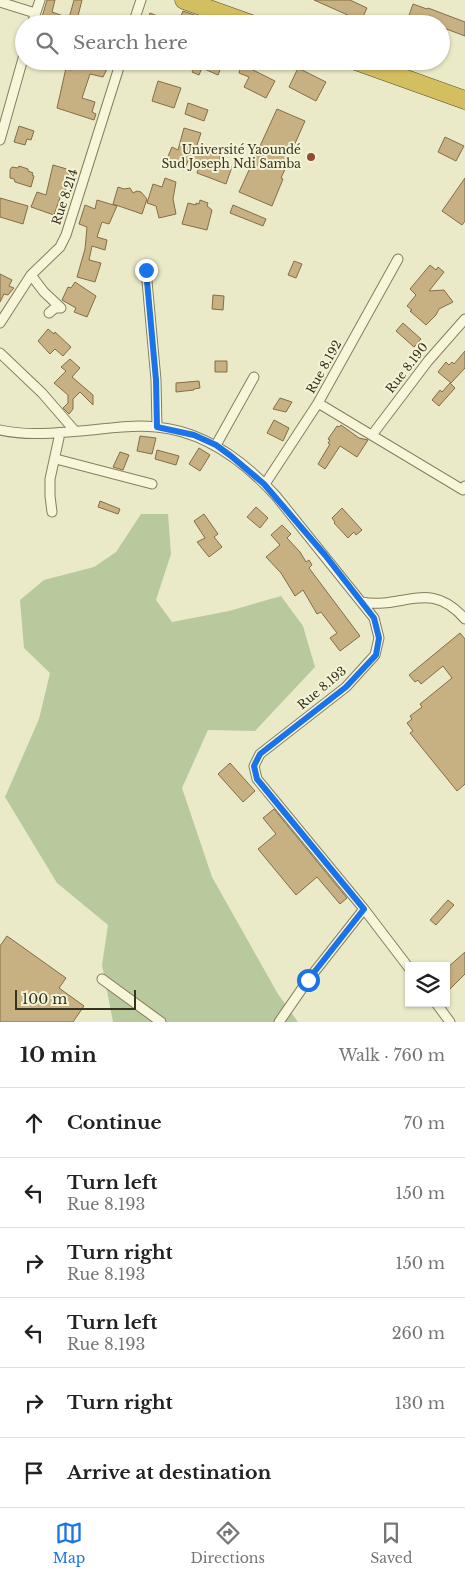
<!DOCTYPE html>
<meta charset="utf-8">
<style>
body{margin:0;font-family:"Libre Baskerville",serif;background:#f6f6f6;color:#222}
.controls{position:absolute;right:15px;bottom:15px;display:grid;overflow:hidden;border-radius:0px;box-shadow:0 1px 4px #0004}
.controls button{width:45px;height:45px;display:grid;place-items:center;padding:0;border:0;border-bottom:1px solid #e0e0e0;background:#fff;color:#222;font:25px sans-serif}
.scale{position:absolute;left:15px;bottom:12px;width:121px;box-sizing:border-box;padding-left:5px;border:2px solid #383221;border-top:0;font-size:14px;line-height:18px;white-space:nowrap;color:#383221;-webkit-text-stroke:4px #f3f3d7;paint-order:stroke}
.stop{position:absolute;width:15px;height:15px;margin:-11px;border:4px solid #1a73e8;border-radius:50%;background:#fff}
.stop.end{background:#1a73e8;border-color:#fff;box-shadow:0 1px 5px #0008}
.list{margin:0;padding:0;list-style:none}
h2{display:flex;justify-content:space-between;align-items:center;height:65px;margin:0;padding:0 20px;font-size:21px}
h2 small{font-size:16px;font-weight:400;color:#767676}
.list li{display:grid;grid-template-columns:32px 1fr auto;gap:15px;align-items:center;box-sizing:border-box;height:70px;padding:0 20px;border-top:1px solid #e0e0e0}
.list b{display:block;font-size:19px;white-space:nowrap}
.list p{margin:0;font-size:16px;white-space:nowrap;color:#767676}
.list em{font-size:16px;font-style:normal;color:#767676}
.icon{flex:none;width:28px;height:28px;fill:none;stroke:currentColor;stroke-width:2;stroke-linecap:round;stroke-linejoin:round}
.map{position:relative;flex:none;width:465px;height:1022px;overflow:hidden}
.search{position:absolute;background:#fff;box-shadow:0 1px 4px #0004;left:15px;right:15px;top:15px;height:55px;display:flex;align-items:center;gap:12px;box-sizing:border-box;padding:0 18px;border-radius:28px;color:#767676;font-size:19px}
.sheet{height:485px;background:#fff}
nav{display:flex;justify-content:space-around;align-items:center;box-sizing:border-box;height:70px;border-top:1px solid #e0e0e0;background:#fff;font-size:14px;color:#767676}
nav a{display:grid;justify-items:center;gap:2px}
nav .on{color:#1a73e8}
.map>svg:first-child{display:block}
.green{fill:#b8c99d}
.building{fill:#c7b081;stroke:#846e46}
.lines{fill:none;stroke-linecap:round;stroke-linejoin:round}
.street-casing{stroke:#867e5e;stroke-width:11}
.highway-casing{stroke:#554b32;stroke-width:19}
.street{stroke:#f7f6db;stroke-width:9}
.highway{stroke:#d4bf60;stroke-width:18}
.route{stroke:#1a73e8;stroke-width:6}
.poi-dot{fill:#914b33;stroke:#f3f3d7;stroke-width:2}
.labels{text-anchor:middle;stroke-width:4;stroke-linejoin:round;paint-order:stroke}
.poi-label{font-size:12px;fill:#383221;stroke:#f3f3d7;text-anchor:end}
.street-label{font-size:12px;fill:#383221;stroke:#f3f3d7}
</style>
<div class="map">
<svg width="465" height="1022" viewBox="0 0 465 1022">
<rect width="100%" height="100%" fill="#ebeac8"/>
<!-- green -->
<path class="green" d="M141 514H168L171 554 156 600 172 622 229 611 281 596 303 626 315 667 255 731 208 730 182 788 212 877 278 994 298 1022H113L102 965 108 925 57 883 5 797 39 719 50 673 24 648 20 600 44 580 94 567 116 552Z"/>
<!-- building -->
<path class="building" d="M47 0H55L52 12 69 18 74 0H82L77 20 84 22V24H63L42 17Z
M314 0H350L367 8 361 21Z
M413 4 427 9 428 8 465 22V36L441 27V24H432L423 21 422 24H406Z
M183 11 211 21 210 24H178Z
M150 13 175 23V24H146Z
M74 61H93V64L107 69 103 77 90 74 82 98 95 102 92 112 96 114 94 120 57 108 66 68 71 70Z
M187 61H254L251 69 275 81 266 98 244 87 249 77 239 73 240 69 223 63 218 75 202 68 199 75 192 72 196 65Z
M298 68 326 82 316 101 289 87Z
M158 81 181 88 174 108 152 101Z
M188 103 208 110 204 121 185 114Z
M277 109 305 121 285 166 286 167 281 178 283 179 272 206 239 192Z
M19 126 34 131 31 140 27 139 25 145 14 142Z
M184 128 201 133 196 148 220 156 219 163 232 167 226 184 197 173 199 167 188 161 184 170 166 161 172 147 178 150Z
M445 137 464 146 456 161 438 152Z
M53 165 70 170 65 190 62 192 54 215 31 207 37 192 46 195Z
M19 166 28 169V171L33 173 32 175 34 176 31 187 15 182 14 179 10 178V170L12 167 18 168Z
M165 178 176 182 173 199 176 214 159 218 156 206 147 203 153 184 162 187Z
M465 178V221L462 225 442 211Z
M118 187 124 189 130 188 133 193 137 191 141 192 147 199 142 214 113 204Z
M0 198 28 206 23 224 0 217Z
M97 200 117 206 109 224 102 222 97 237 107 240 105 250 92 246 89 260 101 263 95 282 77 277 85 249 87 227 79 224 85 205 95 209Z
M200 200 208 203 207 206 212 210 207 230 182 224 188 203 196 205V203L199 204Z
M233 205 266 219 263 226 230 213Z
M294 261 302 264 296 278 288 275Z
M430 265 436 270 438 267 444 272 429 291 444 290 453 302 439 309 436 315 426 325 410 311 412 310 407 306 416 295 410 289Z
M0 274 12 280 9 286 14 288 8 295 4 294 0 302Z
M75 282 96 296 87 317 74 312 76 308 62 300 68 287 71 288Z
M213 295 224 296 223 310 212 309Z
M403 323 421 339 414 347 396 331Z
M48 329 54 334 55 332 71 347 63 356 55 349 50 354 38 341Z
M465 351V368L451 383 438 372 446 362 449 365 452 362 454 364Z
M70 359 80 368 72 377 93 395V405L80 392 73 399V409L69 414 63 408 68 403V395L54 383 66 371 61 367Z
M215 361H227V372H215Z
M199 381 200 388 194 389V390L176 392V383Z
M450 383 455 388 439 406 432 400 440 390 442 392Z
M280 398 292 402 286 412 273 409Z
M274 420 289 428 283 441 267 433Z
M341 425 359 438 368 440 357 457 340 446 325 469 318 464 330 444 328 443 330 440 328 439 337 426 339 427Z
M140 436 156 438 152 454 137 451Z
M199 448 210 455 200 471 189 464Z
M157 450 179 456 176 465 155 459Z
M120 452 129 455 123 470 113 467Z
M100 501 120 509 118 514 98 507Z
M256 507 268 518 260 528 247 517Z
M342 508 362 530 356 535 354 532 348 538 334 523 335 522 332 518Z
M204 514 218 534 214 537 222 547 209 557 197 542 205 538 194 521Z
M282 525 291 534 287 538 300 552 306 562 309 560 312 565 309 568 360 636 340 651 330 638 337 633 321 612 317 614 303 590 295 596 281 573 266 557 280 545 271 535Z
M460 633 465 639V784L457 791 410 733 413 731 407 723 412 719 410 716 422 707 420 704 452 678 443 666 421 684 418 680 415 682 409 675Z
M230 763 255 791 243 802 218 774Z
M274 809 347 898 340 904 317 877 296 895 258 849 276 834 263 818Z
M448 900 454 905 436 925 430 920Z
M7 936 66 978 59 988 84 1006 73 1022H0V946Z
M465 952V974L450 989 446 985V969Z"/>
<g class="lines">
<defs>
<path id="street" d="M0 2 35 13
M32 24 40 0
M133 24 141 0
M0 140 24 55
M146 270 156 380 157 427
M31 275 44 292 61 308H55L49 313
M0 323 31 275 60 247 66 235 121 61
M0 353 42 393 75 431
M318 403 463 490 465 486
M0 430C27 436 53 433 80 431 105 429 131 424 156 427 205 431 245 462 276 496L374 618 379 638 375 655 346 687 260 754 254 766 257 779 364 909 409 968
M372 435 428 361 465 319
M216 445 254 377
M56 459 152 484
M265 484 318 403 398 259
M52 512 50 496V479L60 433
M361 602C404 610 429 578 465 619
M102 979 161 1022
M436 1003 450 1022
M279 1022 308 980 364 909"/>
<path id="highway" d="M184 0 251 24
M356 61 465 100"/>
</defs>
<!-- street casing -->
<use href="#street" class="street-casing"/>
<!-- highway casing -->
<use href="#highway" class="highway-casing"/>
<!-- street -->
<use href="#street" class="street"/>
<!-- highway -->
<use href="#highway" class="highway"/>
</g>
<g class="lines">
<!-- route -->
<path class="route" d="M146 270 156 380 157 427 194 435 216 445 231 456 264 484 325 555 374 618 379 638 376 655 346 687 260 754 254 766 257 779 364 909 308 980"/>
</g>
<!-- markers -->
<circle class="poi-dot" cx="311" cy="157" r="5"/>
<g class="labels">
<!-- poi labels -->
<g class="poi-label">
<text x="301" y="154">Université Yaoundé<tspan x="301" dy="14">Sud Joseph Ndi Samba</tspan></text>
</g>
<!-- street labels -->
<g class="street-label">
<text transform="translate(65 197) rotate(-72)" y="4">Rue 8.214</text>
<text transform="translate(324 367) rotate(-61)" y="4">Rue 8.192</text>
<text transform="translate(407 368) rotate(-52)" y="4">Rue 8.190</text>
<text transform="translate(322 688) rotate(-40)" y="4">Rue 8.193</text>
</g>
</g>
</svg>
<div class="controls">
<button><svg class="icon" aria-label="layers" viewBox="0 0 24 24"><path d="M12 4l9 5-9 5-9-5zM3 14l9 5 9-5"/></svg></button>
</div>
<div class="scale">100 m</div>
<div class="stop" style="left:308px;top:980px"></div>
<div class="stop end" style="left:146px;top:270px"></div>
<div class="search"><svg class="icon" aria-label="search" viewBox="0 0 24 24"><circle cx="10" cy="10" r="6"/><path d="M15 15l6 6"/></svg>Search here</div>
</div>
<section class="sheet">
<h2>10 min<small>Walk · 760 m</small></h2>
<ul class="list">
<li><svg class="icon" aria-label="ahead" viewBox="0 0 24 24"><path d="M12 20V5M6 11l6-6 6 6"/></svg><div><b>Continue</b></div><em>70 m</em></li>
<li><svg class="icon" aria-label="left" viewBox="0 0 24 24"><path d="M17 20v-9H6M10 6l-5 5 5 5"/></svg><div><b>Turn left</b><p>Rue 8.193</p></div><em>150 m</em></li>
<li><svg class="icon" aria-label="right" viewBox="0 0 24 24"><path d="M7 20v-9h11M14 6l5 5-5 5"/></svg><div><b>Turn right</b><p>Rue 8.193</p></div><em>150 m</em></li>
<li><svg class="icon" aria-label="left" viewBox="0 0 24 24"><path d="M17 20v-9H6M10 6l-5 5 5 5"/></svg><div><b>Turn left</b><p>Rue 8.193</p></div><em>260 m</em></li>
<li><svg class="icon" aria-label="right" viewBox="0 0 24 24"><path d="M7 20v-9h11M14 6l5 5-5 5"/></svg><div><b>Turn right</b></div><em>130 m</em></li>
<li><svg class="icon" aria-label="arrive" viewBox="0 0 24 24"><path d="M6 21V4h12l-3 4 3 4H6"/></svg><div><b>Arrive at destination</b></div></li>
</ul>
</section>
<nav>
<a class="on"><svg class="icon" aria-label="map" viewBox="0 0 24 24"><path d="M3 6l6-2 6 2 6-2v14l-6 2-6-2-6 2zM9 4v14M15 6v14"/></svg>Map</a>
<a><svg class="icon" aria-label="directions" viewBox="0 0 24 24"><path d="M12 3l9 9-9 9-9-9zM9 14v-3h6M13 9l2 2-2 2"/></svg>Directions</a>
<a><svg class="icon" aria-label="saved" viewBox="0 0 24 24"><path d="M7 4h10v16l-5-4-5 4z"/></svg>Saved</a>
</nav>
